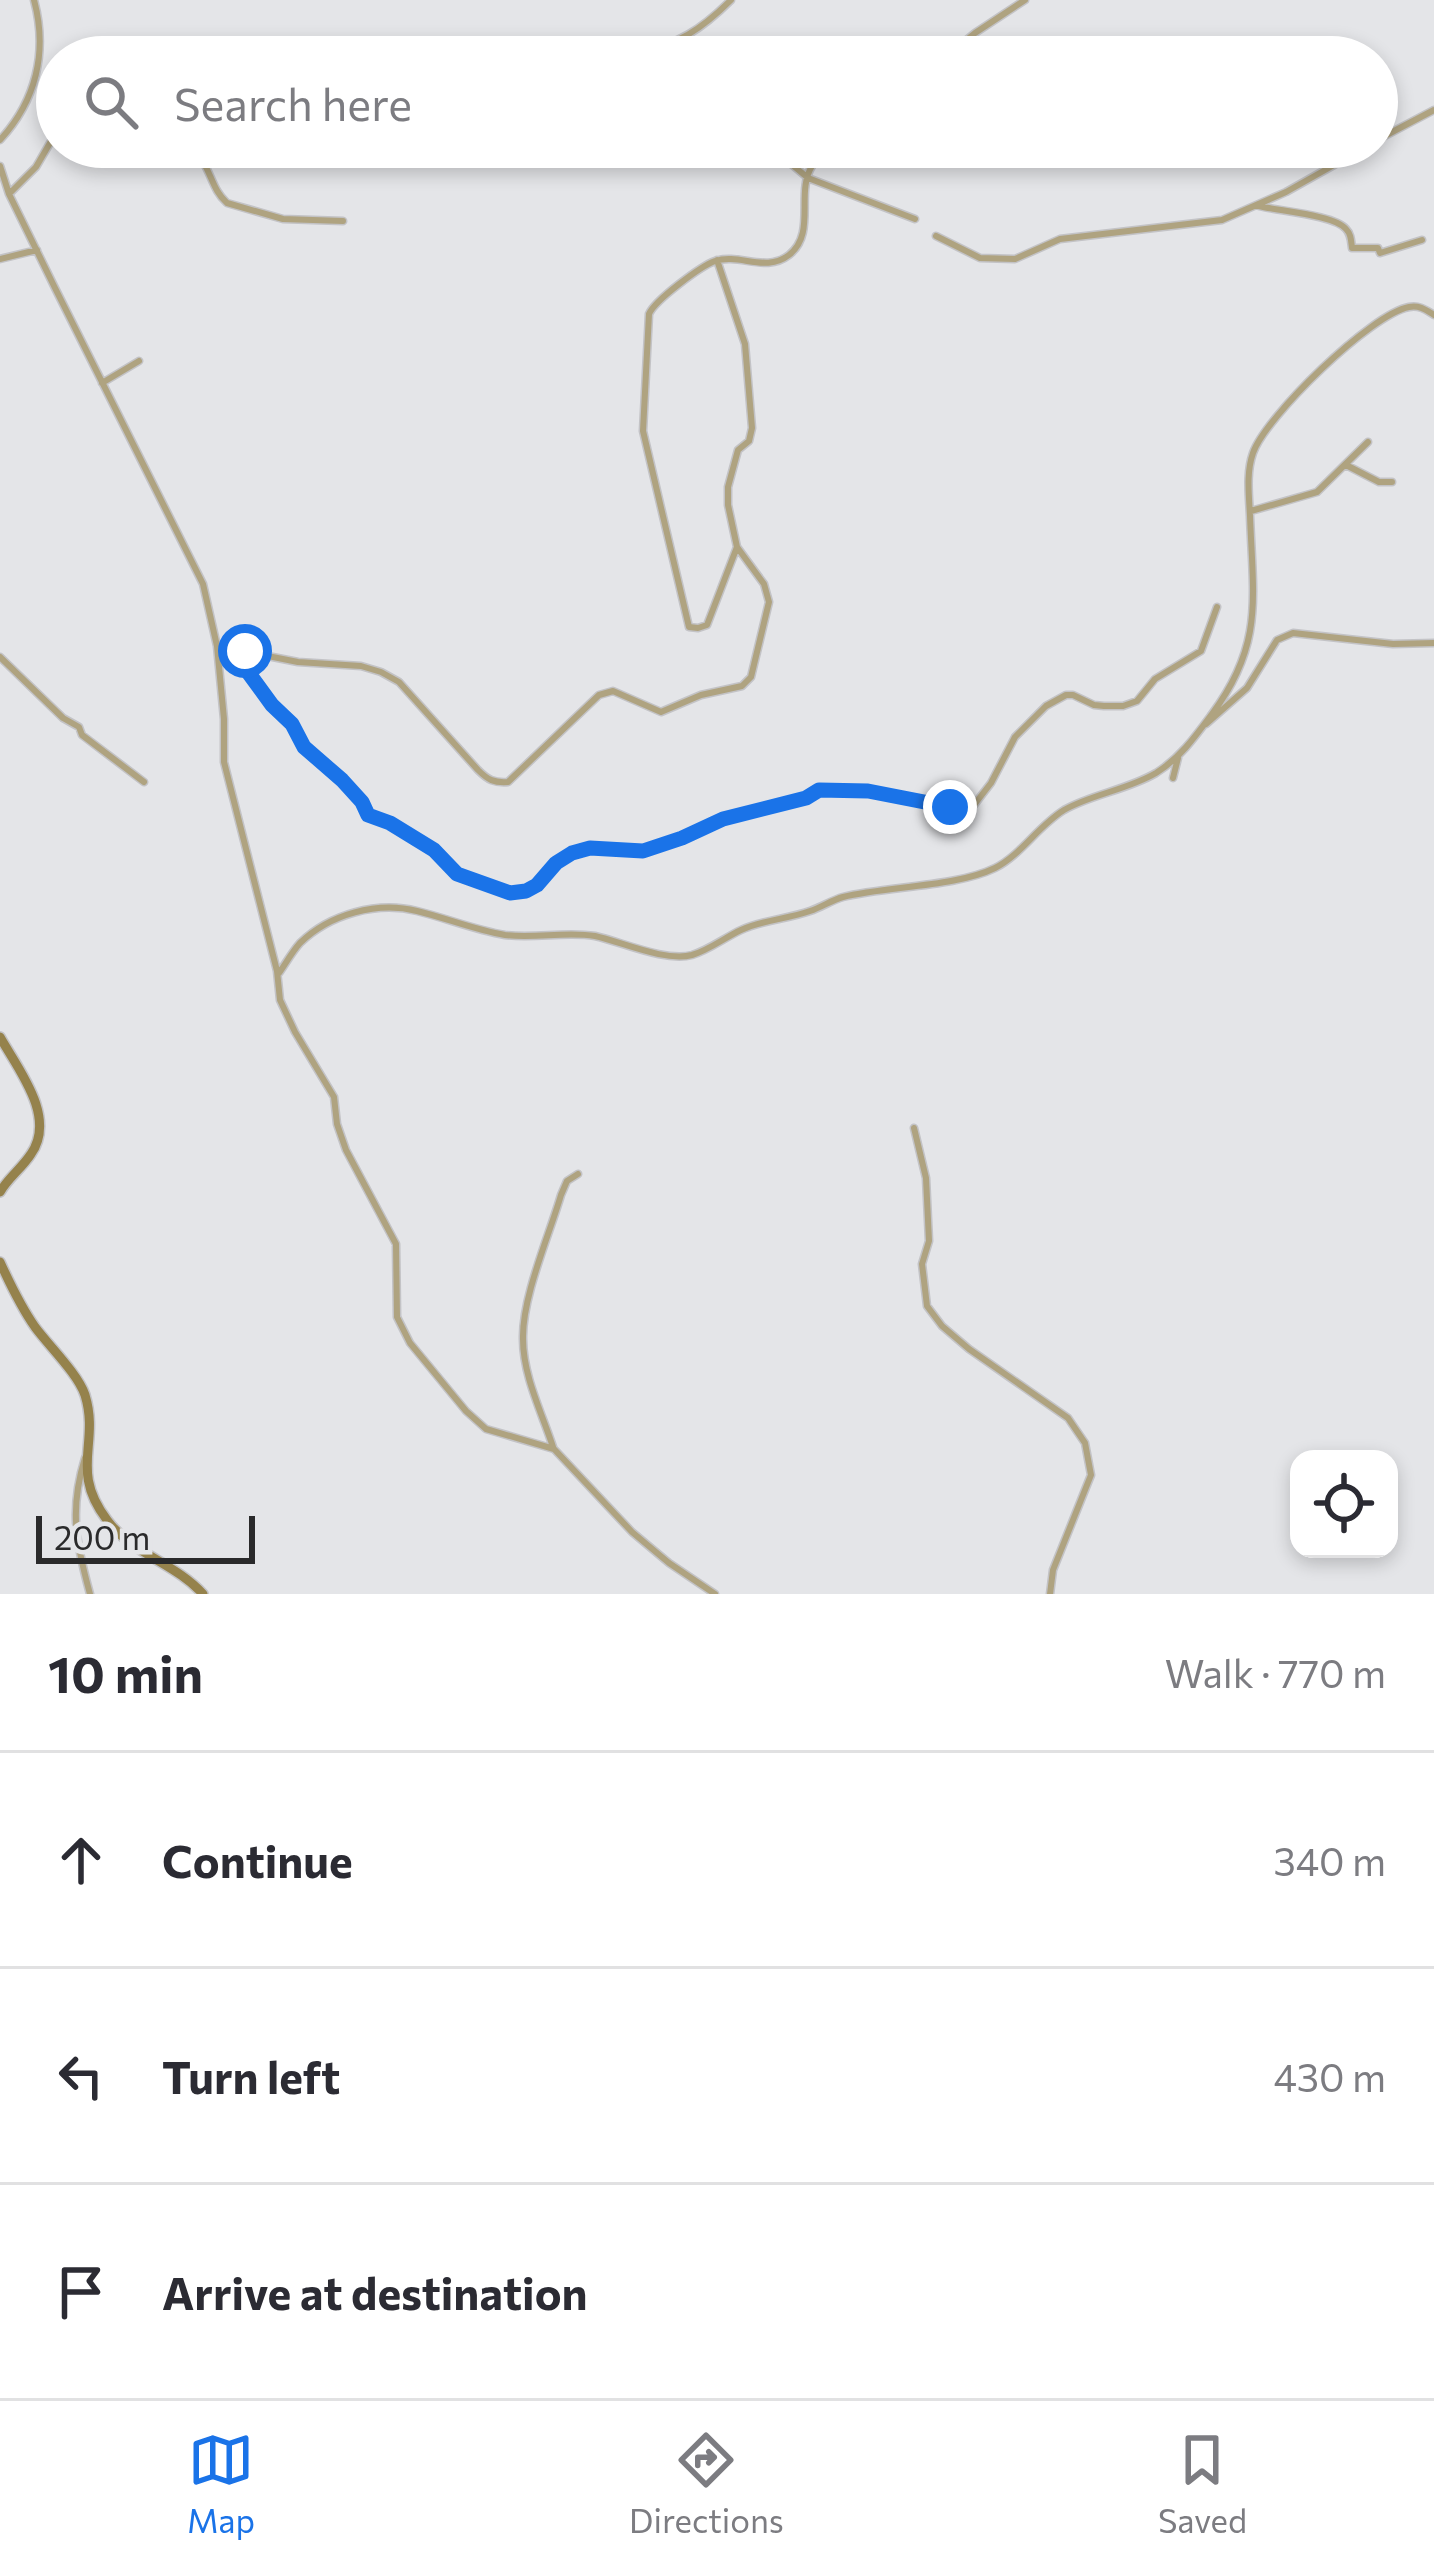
<!DOCTYPE html>
<meta charset="utf-8">
<style>
body{margin:0;font-family:Commissioner,sans-serif;background:#f7f7f7;color:#2b2b33}
.controls{position:absolute;right:36px;bottom:36px;display:grid;overflow:hidden;border-radius:24px;box-shadow:0 6px 18px #0003}
.controls button{width:108px;height:108px;display:grid;place-items:center;padding:0;border:0;border-bottom:3px solid #e1e1e2;background:#fff;color:#2b2b33;font:60px sans-serif}
.scale{position:absolute;left:36px;bottom:30px;width:219px;box-sizing:border-box;padding-left:12px;border:6px solid #2a2a2b;border-top:0;font-size:33px;line-height:42px;white-space:nowrap;color:#2a2a2b;-webkit-text-stroke:9px #e4e5e8;paint-order:stroke}
.stop{position:absolute;width:36px;height:36px;margin:-27px;border:9px solid #1a73e8;border-radius:50%;background:#fff}
.stop.end{background:#1a73e8;border-color:#fff;box-shadow:0 3px 12px #0008}
.list{margin:0;padding:0;list-style:none}
h2{display:flex;justify-content:space-between;align-items:center;height:156px;margin:0;padding:0 48px;font-size:51px}
h2 small{font-size:39px;font-weight:400;color:#7c7c81}
.list li{display:grid;grid-template-columns:78px 1fr auto;gap:36px;align-items:center;box-sizing:border-box;height:216px;padding:0 48px;border-top:3px solid #e1e1e2}
.list b{display:block;font-size:45px;white-space:nowrap}
.list em{font-size:39px;font-style:normal;color:#7c7c81}
.icon{flex:none;width:66px;height:66px;fill:none;stroke:currentColor;stroke-width:2;stroke-linecap:round;stroke-linejoin:round}
.map{position:relative;flex:none;width:1434px;height:1594px;overflow:hidden}
.search{position:absolute;background:#fff;box-shadow:0 6px 18px #0003;left:36px;right:36px;top:36px;height:132px;display:flex;align-items:center;gap:30px;box-sizing:border-box;padding:0 42px;border-radius:66px;color:#7c7c81;font-size:45px}
.sheet{height:804px;background:#fff}
nav{display:flex;justify-content:space-around;align-items:center;box-sizing:border-box;height:168px;border-top:3px solid #e1e1e2;background:#fff;font-size:33px;color:#7c7c81}
nav a{display:grid;justify-items:center;gap:6px}
nav .on{color:#1a73e8}
.map>svg:first-child{display:block}
.lines{fill:none;stroke-linecap:round;stroke-linejoin:round}
.street-casing{stroke:#c3c3c6;stroke-width:9}
.secondary-casing{stroke:#c3c3c6;stroke-width:12}
.street{stroke:#afa380;stroke-width:6}
.secondary{stroke:#95824c;stroke-width:9}
.route{stroke:#1a73e8;stroke-width:15}
</style>
<div class="map">
<svg width="1434" height="1594" viewBox="0 0 1434 1594">
<rect width="100%" height="100%" fill="#e4e5e8"/>
<g class="lines">
<defs>
<path id="street" d="M637 54C679 43 700 31 731 0
M946 57 975 33 1025 0
M0 140C36 101 48 52 34 0
M1377 140 1434 110
M190 147C212 165 209 187 227 203L283 219 343 221
M771 147 808 178 915 219
M0 166 9 194 55 288 203 584 217 646 224 719V762L277 971 280 1000 295 1032 334 1097 337 1124 346 1150 396 1244 397 1317 410 1343 466 1411 486 1429 554 1449 632 1532 669 1563 715 1594
M9 194 36 167 57 131
M1259 206C1278 211 1335 215 1346 229 1351 234 1351 240 1352 248H1378L1380 253 1422 240
M936 236 980 258 1015 259 1060 239 1222 220 1286 192 1366 147
M0 259 37 250
M102 383 139 361
M1346 465 1379 482H1392
M1251 511 1317 492 1368 442
M737 547 707 625 698 628 689 627 643 431 649 314C655 300 701 266 715 261 740 253 766 273 789 255 817 233 795 193 812 166 817 158 826 153 834 147
M217 646 298 662 361 666 381 672 399 682 478 770C488 780 494 783 508 782L599 695 613 691 661 712 701 695 742 686 751 677 769 602 764 584 737 547 728 505V487L738 450 749 441 752 428 745 344 717 260
M245 651 244 666 272 705 293 724 304 747 342 780 361 802 368 815 390 823 434 850 457 874 510 893 526 891 537 885 555 863 572 853 590 849 642 851 682 838 723 819 806 798 819 790 869 791 956 808 974 805 991 783 1015 737 1046 706 1066 695H1073L1094 705 1104 706H1123L1137 701 1155 679 1201 651 1217 607
M0 657 63 718 79 727 82 735 144 782
M1206 724 1247 688 1277 640 1293 633 1393 644 1434 643
M1173 778 1178 758
M279 973C286 963 292 952 300 943 330 914 377 901 417 911 446 918 475 930 505 935 535 939 565 931 595 936 622 942 665 962 692 955 709 950 724 938 741 930 762 920 788 919 810 911 822 907 832 900 843 897 888 886 956 887 995 868 1021 855 1038 826 1064 810 1092 794 1127 790 1156 773 1180 758 1195 737 1212 714 1264 644 1253 598 1250 516 1249 495 1246 473 1253 453 1266 416 1371 314 1409 307 1420 305 1426 310 1434 315
M914 1128 926 1178 929 1241 922 1264 927 1306 942 1326 969 1349 1068 1418 1085 1443 1091 1475 1053 1570 1050 1594
M553 1447C542 1413 523 1376 523 1339 522 1297 549 1236 561 1195L567 1181 578 1174
M85 1458C69 1510 76 1543 90 1594"/>
<path id="secondary" d="M0 1037C18 1069 57 1117 31 1154 22 1168 8 1178 0 1192
M0 1262C10 1284 21 1307 35 1327 49 1346 78 1374 85 1395 100 1444 69 1470 107 1520 132 1554 175 1563 203 1594"/>
</defs>
<!-- street casing -->
<use href="#street" class="street-casing"/>
<!-- secondary casing -->
<use href="#secondary" class="secondary-casing"/>
<!-- street -->
<use href="#street" class="street"/>
<!-- secondary -->
<use href="#secondary" class="secondary"/>
</g>
<g class="lines">
<!-- route -->
<path class="route" d="M245 651V668L272 705 292 724 304 747 342 780 362 802 368 815 390 823 434 850 457 874 510 893 526 891 537 885 556 863 572 853 590 848 643 851 682 838 723 819 806 798 819 790 868 791 950 807"/>
</g>
</svg>
<div class="controls">
<button><svg class="icon" aria-label="locate" viewBox="0 0 24 24"><circle cx="12" cy="12" r="6"/><path d="M12 2v4M12 18v4M2 12h4M18 12h4"/></svg></button>
</div>
<div class="scale">200 m</div>
<div class="stop" style="left:245px;top:651px"></div>
<div class="stop end" style="left:950px;top:807px"></div>
<div class="search"><svg class="icon" aria-label="search" viewBox="0 0 24 24"><circle cx="10" cy="10" r="6"/><path d="M15 15l6 6"/></svg>Search here</div>
</div>
<section class="sheet">
<h2>10 min<small>Walk · 770 m</small></h2>
<ul class="list">
<li><svg class="icon" aria-label="ahead" viewBox="0 0 24 24"><path d="M12 20V5M6 11l6-6 6 6"/></svg><div><b>Continue</b></div><em>340 m</em></li>
<li><svg class="icon" aria-label="left" viewBox="0 0 24 24"><path d="M17 20v-9H6M10 6l-5 5 5 5"/></svg><div><b>Turn left</b></div><em>430 m</em></li>
<li><svg class="icon" aria-label="arrive" viewBox="0 0 24 24"><path d="M6 21V4h12l-3 4 3 4H6"/></svg><div><b>Arrive at destination</b></div></li>
</ul>
</section>
<nav>
<a class="on"><svg class="icon" aria-label="map" viewBox="0 0 24 24"><path d="M3 6l6-2 6 2 6-2v14l-6 2-6-2-6 2zM9 4v14M15 6v14"/></svg>Map</a>
<a><svg class="icon" aria-label="directions" viewBox="0 0 24 24"><path d="M12 3l9 9-9 9-9-9zM9 14v-3h6M13 9l2 2-2 2"/></svg>Directions</a>
<a><svg class="icon" aria-label="saved" viewBox="0 0 24 24"><path d="M7 4h10v16l-5-4-5 4z"/></svg>Saved</a>
</nav>
